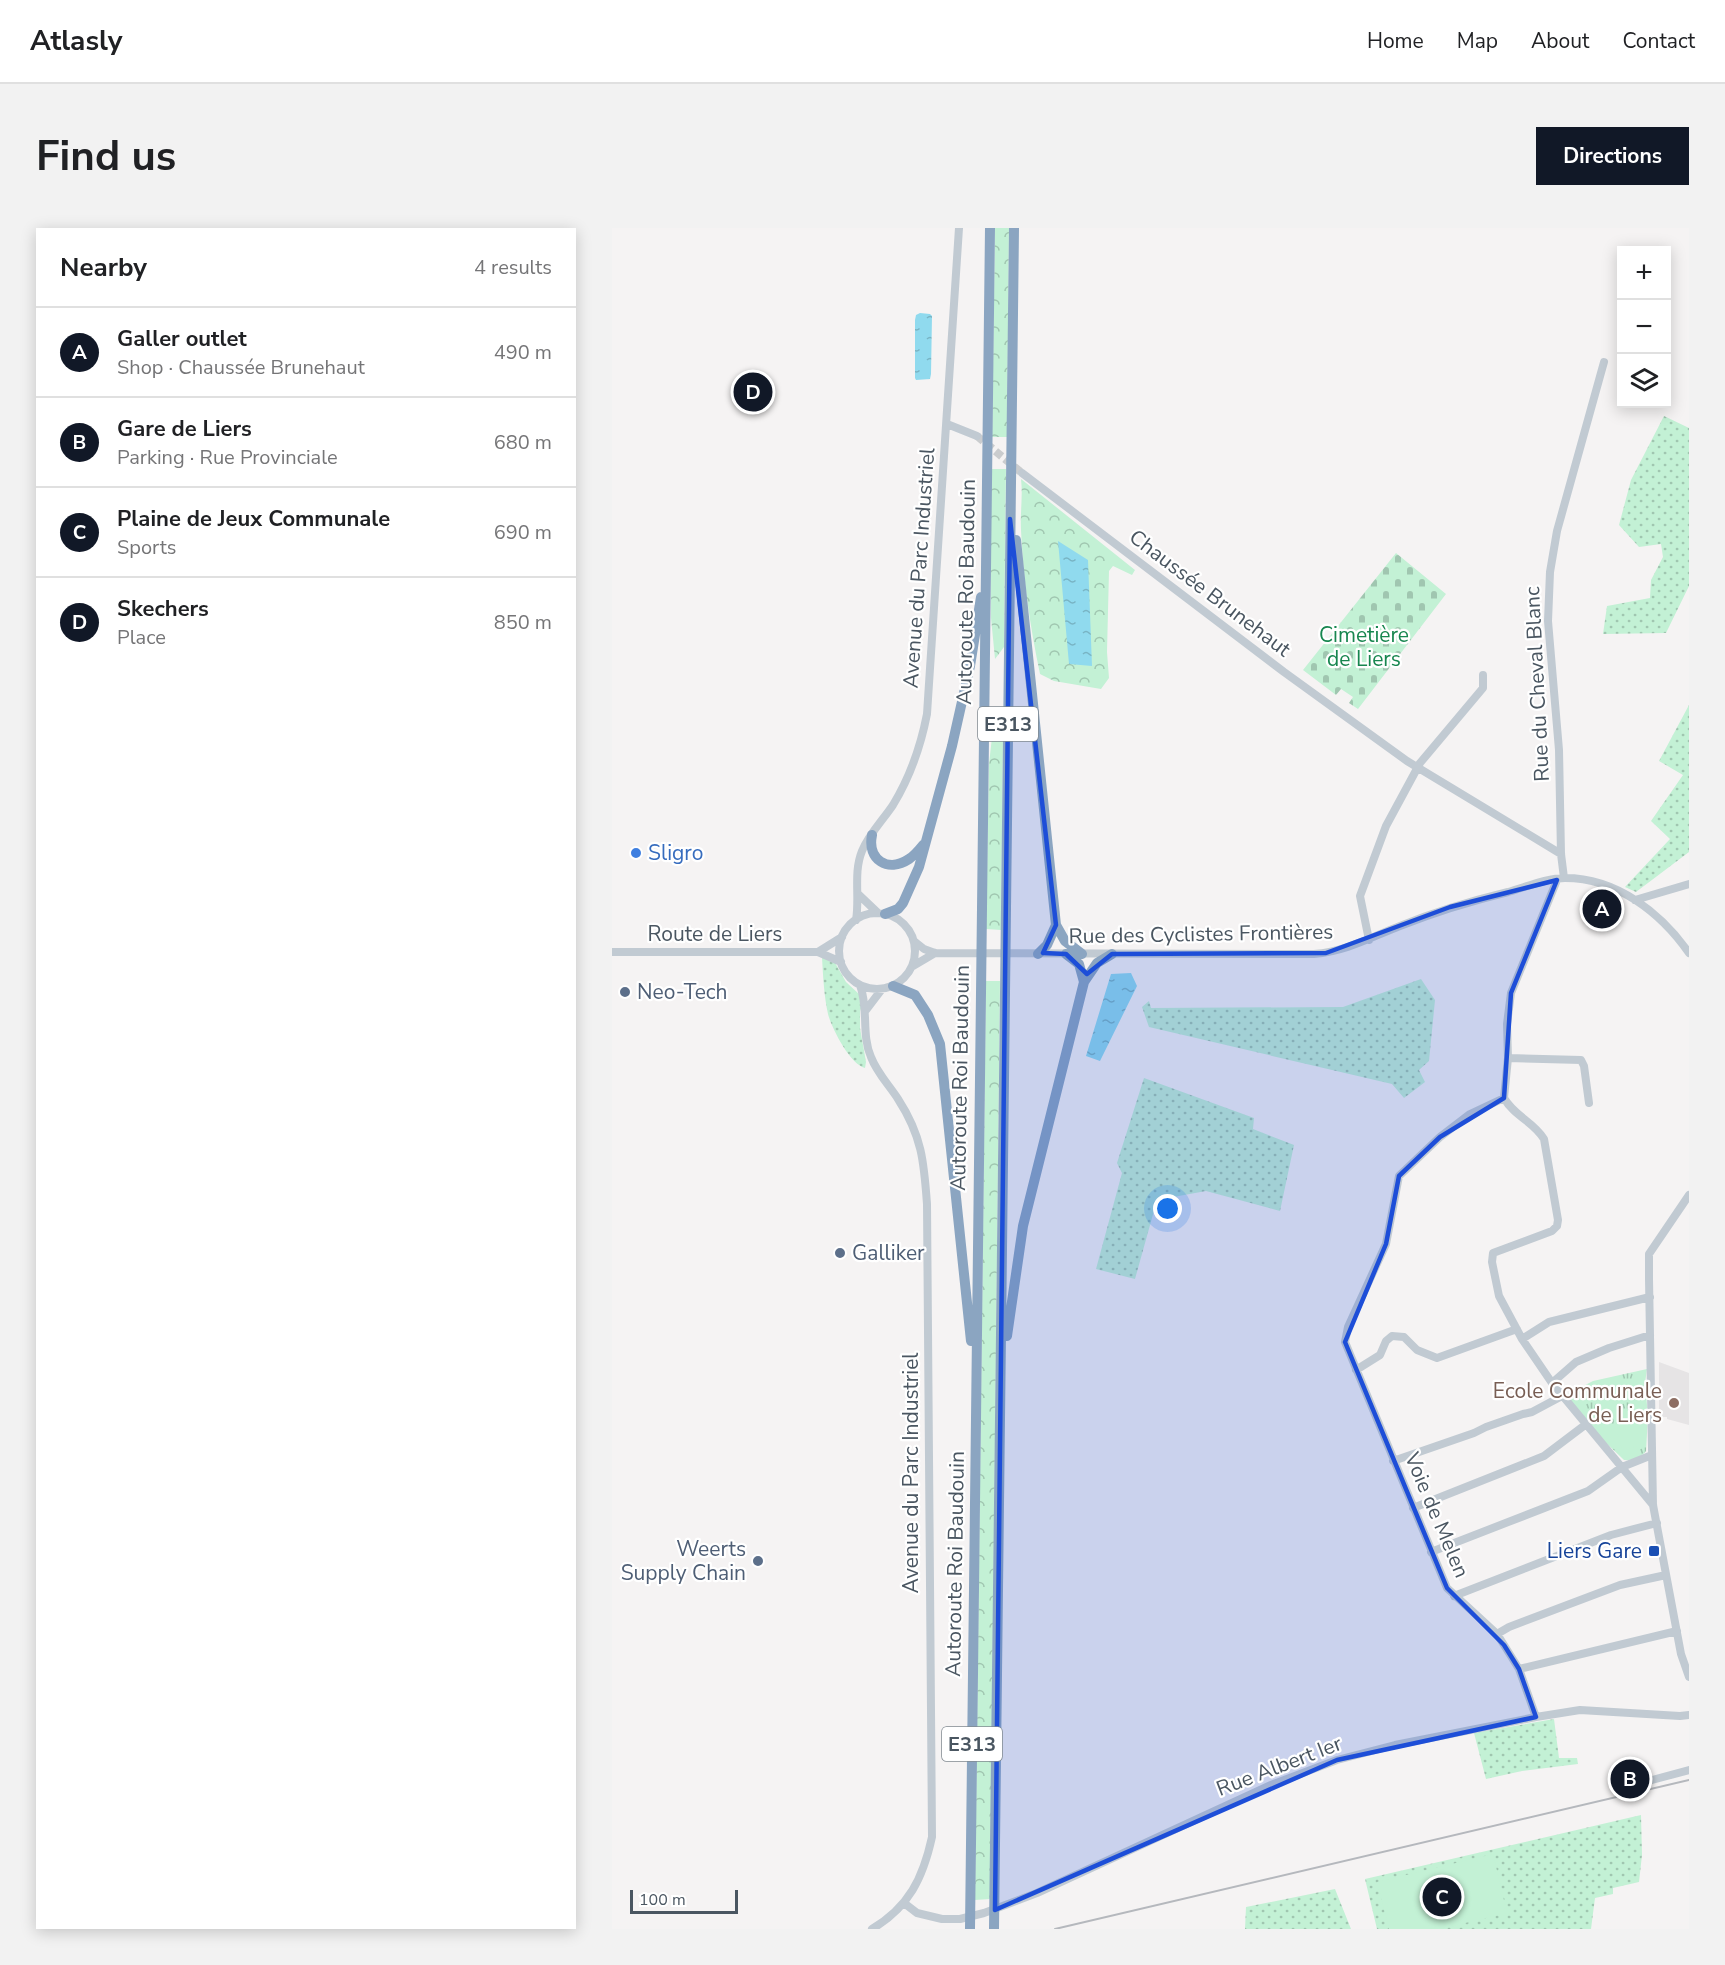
<!DOCTYPE html>
<meta charset="utf-8">
<style>
body{margin:0;font-family:"Nunito Sans",sans-serif;background:#f2f2f2;color:#202124}
.controls{position:absolute;right:18px;top:18px;display:grid;overflow:hidden;border-radius:0px;box-shadow:0 3px 15px #0003}
.controls button{width:54px;height:54px;display:grid;place-items:center;padding:0;border:0;border-bottom:2px solid #e0e0e0;background:#fff;color:#202124;font:30px sans-serif}
.scale{position:absolute;left:18px;bottom:15px;width:108px;box-sizing:border-box;padding-left:6px;border:3px solid #4a5661;border-top:0;font-size:16px;line-height:21px;white-space:nowrap;color:#4a5661;-webkit-text-stroke:4px #fff;paint-order:stroke}
.you{position:absolute;left:556px;top:981px;width:21px;height:21px;margin:-15px;border:4px solid #fff;border-radius:50%;background:#1a73e8;box-shadow:0 0 0 9px #1a73e833}
.badge{display:grid;place-items:center;width:39px;height:39px;border-radius:50%;background:#111827;color:#fff;font-size:20px;font-weight:700}
.pin{position:absolute;translate:-50% -50%;border:3px solid #fff;box-shadow:0 2px 6px #0006}
.list{margin:0;padding:0;list-style:none}
h2{display:flex;justify-content:space-between;align-items:center;height:78px;margin:0;padding:0 24px;font-size:26px}
h2 small{font-size:20px;font-weight:400;color:#757577}
.list li{display:grid;grid-template-columns:39px 1fr auto;gap:18px;align-items:center;box-sizing:border-box;height:90px;padding:0 24px;border-top:2px solid #e0e0e0}
.list b{display:block;font-size:22px;white-space:nowrap}
.list p{margin:0;font-size:20px;white-space:nowrap;color:#757577}
.list em{font-size:20px;font-style:normal;color:#757577}
.icon{flex:none;width:33px;height:33px;fill:none;stroke:currentColor;stroke-width:2;stroke-linecap:round;stroke-linejoin:round}
.map{position:relative;flex:none;width:1077px;height:1701px;overflow:hidden;border-radius:0px}
header{display:flex;align-items:center;gap:36px;box-sizing:border-box;height:84px;padding:0 30px;background:#fff;border-bottom:2px solid #e0e0e0}
header strong{font-size:28px}
nav{display:flex;gap:33px;margin-inline-start:auto;font-size:21px}
.intro{display:flex;align-items:center;justify-content:space-between;box-sizing:border-box;height:144px;padding:0 36px}
h1{margin:0;font-size:42px}
.button{padding:15px 27px;border-radius:0px;background:#111827;color:#fff;font-size:21px;font-weight:700}
main{display:flex;gap:36px;padding:0 36px}
aside{flex:1;background:#fff;border-radius:0px;box-shadow:0 3px 15px #0003}
.map>svg:first-child{display:block}
.education{fill:#e6e4e5}
.grass{fill:url(#grass-dots)}
.forest{fill:url(#forest-crowns)}
.cemetery{fill:url(#cemetery-stones)}
.park{fill:url(#park-tufts)}
.pitch{fill:#c3f1d5}
.water{fill:url(#water-ripples)}
.lines{fill:none;stroke-linecap:round;stroke-linejoin:round}
.minor-tunnel{stroke:#caccce;stroke-width:8;stroke-dasharray:8 4;stroke-linecap:butt}
.minor{stroke:#c1cad2;stroke-width:8}
.highway{stroke:#8ba5c1;stroke-width:10}
.rail{stroke:#b5b8bd;stroke-width:2}
.marked{fill:#1d4ed8;fill-opacity:0.2;stroke:#1d4ed8;stroke-width:4.5;stroke-linejoin:round}
.shop-dot{fill:#3f7fe0;stroke:#fff;stroke-width:2}
.service-dot{fill:#5c6f8a;stroke:#fff;stroke-width:2}
.education-dot{fill:#8d6e63;stroke:#fff;stroke-width:2}
.transit-dot{fill:#1a4fb4;stroke:#fff;stroke-width:2}
.labels{text-anchor:middle;stroke-width:4.5;stroke-linejoin:round;paint-order:stroke}
.shield{fill:#fff;stroke:#808990;stroke-width:1.5}
.shield-label{font-size:20px;font-weight:bold;fill:#4a5661}
.street-label{font-size:21px;fill:#4a5661;stroke:#fff}
.park-label{font-size:21px;fill:#17864f;stroke:#fff}
.shop-label{font-size:21px;fill:#366cbe;stroke:#fff;text-anchor:start}
.service-label{font-size:21px;fill:#4e5e75;stroke:#fff;text-anchor:start}
.education-label{font-size:21px;fill:#785e54;stroke:#fff;text-anchor:end}
.transit-label{font-size:21px;fill:#164399;stroke:#fff;text-anchor:end}
</style>
<header>
<strong>Atlasly</strong>
<nav><a>Home</a><a>Map</a><a>About</a><a>Contact</a></nav>
</header>
<div class="intro"><h1>Find us</h1><a class="button">Directions</a></div>
<main>
<aside>
<h2>Nearby<small>4 results</small></h2>
<ul class="list">
<li><span class="badge">A</span><div><b>Galler outlet</b><p>Shop · Chaussée Brunehaut</p></div><em>490 m</em></li>
<li><span class="badge">B</span><div><b>Gare de Liers</b><p>Parking · Rue Provinciale</p></div><em>680 m</em></li>
<li><span class="badge">C</span><div><b>Plaine de Jeux Communale</b><p>Sports</p></div><em>690 m</em></li>
<li><span class="badge">D</span><div><b>Skechers</b><p>Place</p></div><em>850 m</em></li>
</ul>
</aside>
<div class="map">
<svg width="1077" height="1701" viewBox="0 0 1077 1701">
<defs>
<pattern id="grass-dots" width="8" height="8" patternUnits="userSpaceOnUse" patternTransform="scale(1.5)"><rect width="8" height="8" fill="#c3f1d5"/><path d="M2 2h.1M6 6h.1" fill="none" stroke="#a0c6b0" stroke-width="1.8" stroke-linecap="round"/></pattern>
<pattern id="forest-crowns" width="20" height="18" patternUnits="userSpaceOnUse" patternTransform="scale(1.5)"><rect width="20" height="18" fill="#c3f1d5"/><path d="M2 6a3 3 0 1 1 6 0M12 15a3 3 0 1 1 6 0" fill="none" stroke="#a0c6b0"/></pattern>
<pattern id="cemetery-stones" width="16" height="16" patternUnits="userSpaceOnUse" patternTransform="scale(1.5)"><rect width="16" height="16" fill="#c3f1d5"/><path d="M2 7V4a2 2 0 0 1 4 0v3zM10 15v-3a2 2 0 0 1 4 0v3z" fill="#a0c6b0"/></pattern>
<pattern id="park-tufts" width="24" height="20" patternUnits="userSpaceOnUse" patternTransform="scale(1.5)"><rect width="24" height="20" fill="#c3f1d5"/><path d="M3 7l-1-3M5 7V3M7 7l1-3M15 17l-1-3M17 17v-4M19 17l1-3" fill="none" stroke="#a0c6b0"/></pattern>
<pattern id="water-ripples" width="26" height="14" patternUnits="userSpaceOnUse" patternTransform="scale(1.5)"><rect width="26" height="14" fill="#90daee"/><path d="M2 4q2-2 4 0t4 0M15 11q2-2 4 0t4 0" fill="none" stroke="#78b4c4"/></pattern>
</defs>
<rect width="100%" height="100%" fill="#f5f3f3"/>
<!-- education -->
<path class="education" d="M1047 1134 1077 1145V1197L1055 1191V1189H1047Z"/>
<!-- grass -->
<path class="grass" d="M1052 188 1077 200V358L1054 405 991 406 995 378 1038 370 1039 352 1051 329 1049 316 1027 319 1007 297 1019 252Z
M1077 477V624L1024 664 1013 659 1058 611 1039 593 1071 547 1047 533Z
M210 729 222 733 234 754 247 766 251 776 248 783V800L254 834 253 840C238 836 220 801 216 786 212 768 211 747 210 729Z
M809 751 823 772 817 833 807 842 813 854 792 870 780 856 537 799 530 779 537 773 539 780 731 779Z
M532 850 642 890 641 901 682 917 668 983 594 963 545 972 523 1051 484 1041 510 945 505 935Z
M942 1491 947 1530H965L966 1536 910 1543 874 1551 862 1505Z
M1029 1587 1030 1627 1027 1654 1001 1660V1666L983 1670 979 1701H765L753 1651Z
M723 1661 739 1701H633L634 1679Z"/>
<!-- forest -->
<path class="forest" d="M383 0H397L395 209H380Z
M379 241H394L392 419 383 431 379 390Z
M409 251 523 342 520 347 501 338 497 343 495 424 497 450 489 461 442 453 428 446C418 398 411 350 409 302 408 285 411 268 409 251Z
M383 482 391 511 389 702 374 701 377 536Z
M374 753H388L378 1671 363 1672Z"/>
<!-- cemetery -->
<path class="cemetery" d="M784 325 834 366 746 481 737 475 741 469 729 461 724 467 691 442Z"/>
<!-- park -->
<path class="park" d="M1035 1141 1033 1155 1036 1188 1034 1223C1030 1229 1019 1233 1012 1232L989 1210 952 1168 981 1153Z"/>
<!-- pitch -->
<path class="pitch" d="M1020 1185 1029 1217 1010 1222 1001 1190Z
M881 1626 895 1685 828 1701H777L765 1654Z"/>
<!-- water -->
<path class="water" d="M308 85 318 86 320 88 319 146 318 151 304 152 303 150V92L304 87Z
M446 313 476 332 480 438 457 436Z
M519 745 525 758 488 833 474 828 499 746Z"/>
<g class="lines">
<!-- minor-tunnel -->
<path class="minor-tunnel" d="M365 208 410 245"/>
<!-- minor -->
<path class="minor" d="M335 196 365 208
M410 245 672 444 795 533 949 626
M952 650 949 626 947 522 936 393 938 344 945 303 992 134
M246 666 266 685
M1023 672 1077 656
M227 723a38 38 0 1 1 76 0a38 38 0 1 1-76 0Z
M244 692C248 669 241 645 250 623 257 606 271 592 281 577 298 549 309 517 315 486L347 0
M757 712 748 668 774 598 808 535 871 460V447
M302 713 312 721 323 725 702 726C735 723 757 710 788 698 823 684 859 673 896 664 914 659 935 650 953 650 1005 650 1049 685 1077 725
M0 724H206L229 734
M206 724 230 709
M301 738 323 725
M248 757C257 781 249 806 259 829 265 845 277 857 286 871 310 908 312 934 315 976L320 1609C311 1650 297 1679 260 1701
M254 782 270 761
M896 830 969 832 972 838 977 875
M892 870C902 888 922 894 932 911L946 992 945 998 940 1003 881 1025 880 1034 887 1068 910 1111 940 1155 1041 1277
M1077 967 1037 1026V1051L1041 1277 1069 1426 1077 1449
M910 1111 937 1094 1038 1069
M744 1142 768 1127 774 1113 780 1108 792 1109 805 1122 825 1130 905 1101
M940 1155 964 1134 997 1120 1038 1107
M781 1233 862 1205 874 1199 911 1186 920 1184 950 1168
M801 1280 932 1228 973 1197
M819 1324 976 1263 1010 1239 1040 1227
M842 1368 999 1307 1045 1295
M885 1406 897 1399 1008 1357 1054 1347
M907 1441 1065 1403
M924 1489 907 1441 892 1417 885 1406 835 1360 733 1114 736 1099 774 1016 787 948 828 909 858 886 892 870 896 830 895 796 899 765 945 652
M1040 1552 1077 1542
M292 1675 305 1685 330 1691H348L372 1685 425 1665 659 1557 725 1532 783 1517 924 1489 968 1482 1068 1488 1077 1487"/>
<!-- highway -->
<path class="highway" d="M404 312 444 697 453 713 470 726
M260 607C255 632 276 645 297 631 303 627 307 622 311 617
M273 686 286 681 291 675 307 639 340 518 358 438 369 369
M426 726 435 717 444 697
M454 726 467 736 472 754
M281 758 303 767 316 787 328 816 359 1113
M395 1108 411 998 472 754 485 735 500 726
M358 1701 378 0
M382 1701 402 0"/>
<!-- rail -->
<path class="rail" d="M443 1701 1077 1552"/>
</g>
<!-- marked area -->
<path class="marked" d="M398 291 444 697 431 725 454 726 475 746 500 726 714 725 838 679 945 652 899 765 892 870 828 909 787 948 774 1016 733 1114 835 1360 892 1417 907 1441 924 1489 725 1532 383 1682Z"/>
<!-- markers -->
<circle class="shop-dot" cx="24" cy="625" r="6"/>
<g class="service-dot">
<circle cx="13" cy="764" r="6"/>
<circle cx="228" cy="1025" r="6"/>
<circle cx="146" cy="1333" r="6"/>
</g>
<circle class="education-dot" cx="1062" cy="1175" r="6"/>
<rect class="transit-dot" x="1036" y="1317" width="12" height="12" rx="3"/>
<g class="labels">
<!-- shield labels -->
<g class="shield">
<rect x="366" y="479" width="60" height="34" rx="4.5"/>
<rect x="330" y="1499" width="60" height="34" rx="4.5"/>
</g>
<g class="shield-label">
<text x="396" y="503">E313</text>
<text x="360" y="1523">E313</text>
</g>
<!-- street labels -->
<g class="street-label">
<text transform="translate(307 340) rotate(-86)" y="7">Avenue du Parc Industriel</text>
<text transform="translate(354 364) rotate(-89)" y="7">Autoroute Roi Baudouin</text>
<text transform="translate(598 365) rotate(37)" y="7">Chaussée Brunehaut</text>
<text transform="translate(925 456) rotate(-93)" y="7">Rue du Cheval Blanc</text>
<text x="103" y="713">Route de Liers</text>
<text transform="translate(589 706) rotate(-1)" y="7">Rue des Cyclistes Frontières</text>
<text transform="translate(348 850) rotate(-89)" y="7">Autoroute Roi Baudouin</text>
<text transform="translate(299 1245) rotate(-90)" y="7">Avenue du Parc Industriel</text>
<text transform="translate(825 1287) rotate(67)" y="7">Voie de Melen</text>
<text transform="translate(343 1336) rotate(-89)" y="7">Autoroute Roi Baudouin</text>
<text transform="translate(667 1538) rotate(-21)" y="7">Rue Albert Ier</text>
</g>
<!-- park labels -->
<g class="park-label">
<text x="752" y="414">Cimetière<tspan x="752" dy="24">de Liers</tspan></text>
</g>
<!-- shop labels -->
<g class="shop-label">
<text x="36" y="632">Sligro</text>
</g>
<!-- service labels -->
<g class="service-label">
<text x="25" y="771">Neo-Tech</text>
<text x="240" y="1032">Galliker</text>
<text x="134" y="1328" text-anchor="end">Weerts<tspan x="134" dy="24">Supply Chain</tspan></text>
</g>
<!-- education labels -->
<g class="education-label">
<text x="1050" y="1170">Ecole Communale<tspan x="1050" dy="24">de Liers</tspan></text>
</g>
<!-- transit labels -->
<g class="transit-label">
<text x="1030" y="1330">Liers Gare</text>
</g>
</g>
</svg>
<div class="controls">
<button>+</button>
<button>−</button>
<button><svg class="icon" aria-label="layers" viewBox="0 0 24 24"><path d="M12 4l9 5-9 5-9-5zM3 14l9 5 9-5"/></svg></button>
</div>
<div class="scale">100 m</div>
<div class="you"></div>
<div class="pin badge" style="left:990px;top:681px">A</div>
<div class="pin badge" style="left:1018px;top:1551px">B</div>
<div class="pin badge" style="left:830px;top:1669px">C</div>
<div class="pin badge" style="left:141px;top:164px">D</div>
</div>
</main>
